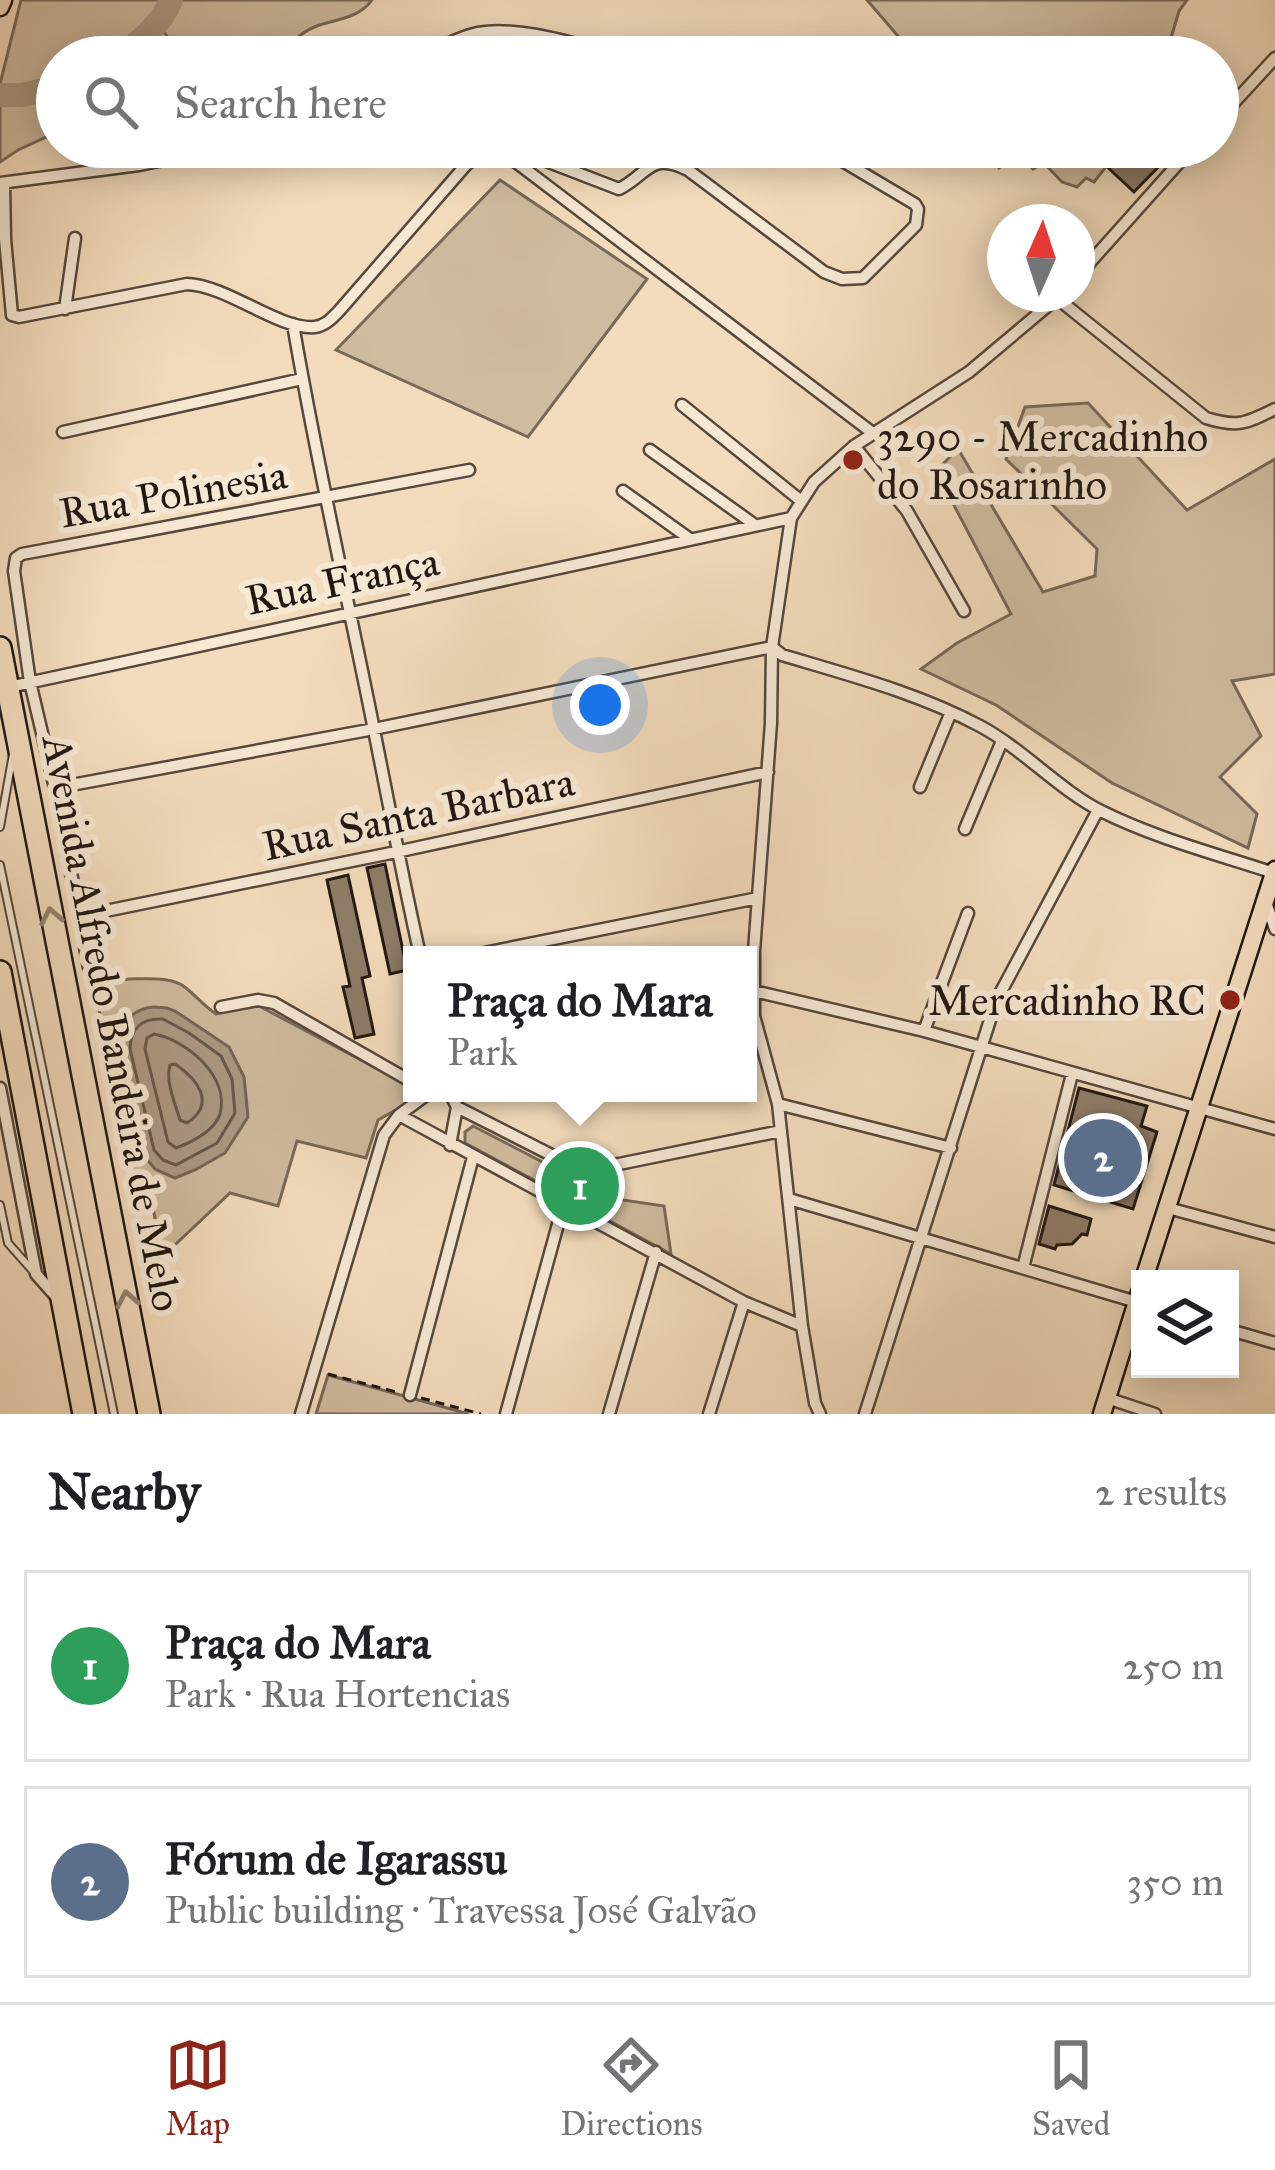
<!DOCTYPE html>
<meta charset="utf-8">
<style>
body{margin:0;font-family:"IM FELL Great Primer",serif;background:#f2f2f2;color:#202124}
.controls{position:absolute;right:36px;bottom:36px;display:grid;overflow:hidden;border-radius:0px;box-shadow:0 6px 30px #0003}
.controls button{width:108px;height:108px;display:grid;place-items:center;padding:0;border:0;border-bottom:3px solid #e0e0e0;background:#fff;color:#202124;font:60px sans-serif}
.compass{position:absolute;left:987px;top:204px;width:108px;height:108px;border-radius:50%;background:#fff;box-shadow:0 6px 30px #0003;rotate:3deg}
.you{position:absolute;left:600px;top:705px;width:42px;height:42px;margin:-30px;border:9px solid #fff;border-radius:50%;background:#1a73e8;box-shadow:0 0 0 18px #1a73e833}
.badge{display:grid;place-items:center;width:78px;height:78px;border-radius:50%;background:#8f2418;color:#fff;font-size:39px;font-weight:700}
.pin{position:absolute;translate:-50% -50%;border:6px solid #fff;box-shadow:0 3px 12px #0006}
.popup{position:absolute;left:403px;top:946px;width:354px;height:156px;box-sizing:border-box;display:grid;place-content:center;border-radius:0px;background:#fff;filter:drop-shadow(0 3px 9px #0005);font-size:39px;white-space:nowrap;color:#757577}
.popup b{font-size:45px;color:#202124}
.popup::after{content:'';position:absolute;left:50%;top:100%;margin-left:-24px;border:24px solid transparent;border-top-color:#fff}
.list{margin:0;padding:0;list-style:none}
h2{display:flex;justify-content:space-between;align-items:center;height:156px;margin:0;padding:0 48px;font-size:51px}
h2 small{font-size:39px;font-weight:400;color:#757577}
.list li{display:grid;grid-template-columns:78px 1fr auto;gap:36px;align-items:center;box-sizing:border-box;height:192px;margin:0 24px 24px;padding:0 24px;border:3px solid #e0e0e0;border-radius:0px}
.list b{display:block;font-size:45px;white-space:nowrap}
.list p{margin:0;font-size:39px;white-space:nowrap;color:#757577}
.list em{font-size:39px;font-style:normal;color:#757577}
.icon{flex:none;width:66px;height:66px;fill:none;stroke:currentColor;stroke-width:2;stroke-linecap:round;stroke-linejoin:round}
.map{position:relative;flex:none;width:1275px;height:1414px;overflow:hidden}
.search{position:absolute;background:#fff;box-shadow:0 6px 30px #0003;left:36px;right:36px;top:36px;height:132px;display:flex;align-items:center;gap:30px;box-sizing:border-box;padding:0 42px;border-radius:66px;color:#757577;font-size:45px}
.sheet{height:588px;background:#fff}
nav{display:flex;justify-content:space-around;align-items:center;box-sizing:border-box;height:168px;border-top:3px solid #e0e0e0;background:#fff;font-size:33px;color:#757577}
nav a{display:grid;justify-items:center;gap:6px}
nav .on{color:#8f2418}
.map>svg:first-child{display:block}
.green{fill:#cfbba0;stroke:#786958;stroke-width:3}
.water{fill:#ac9983;stroke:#746555;stroke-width:3}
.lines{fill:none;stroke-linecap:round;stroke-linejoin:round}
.shore{stroke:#66584a;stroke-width:3}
.river{stroke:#ac9983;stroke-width:24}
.building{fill:#8e7d6a;stroke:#211711;stroke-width:3}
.lane-casing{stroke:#56483c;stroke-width:10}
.street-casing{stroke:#56483c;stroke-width:15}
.primary-casing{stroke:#211711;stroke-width:21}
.highway-casing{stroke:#211711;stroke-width:26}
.path{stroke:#211711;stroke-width:3;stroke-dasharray:9 6;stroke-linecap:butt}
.lane{stroke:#f7e8d4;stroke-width:6}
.street{stroke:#f7e8d4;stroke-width:10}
.primary{stroke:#f3dcbd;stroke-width:16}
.highway{stroke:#f3dcbd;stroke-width:21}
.oneway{stroke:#948370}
.poi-dot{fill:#8f2418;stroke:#f7e8d4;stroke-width:4.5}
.labels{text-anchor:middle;stroke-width:12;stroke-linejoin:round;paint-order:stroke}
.poi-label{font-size:42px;fill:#211711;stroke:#f7e8d4;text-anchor:start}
.street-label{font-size:42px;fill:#211711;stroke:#f7e8d4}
</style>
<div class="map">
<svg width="1275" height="1414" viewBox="0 0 1275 1414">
<rect width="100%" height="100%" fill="#f3dcbd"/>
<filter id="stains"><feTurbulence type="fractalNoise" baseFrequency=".00167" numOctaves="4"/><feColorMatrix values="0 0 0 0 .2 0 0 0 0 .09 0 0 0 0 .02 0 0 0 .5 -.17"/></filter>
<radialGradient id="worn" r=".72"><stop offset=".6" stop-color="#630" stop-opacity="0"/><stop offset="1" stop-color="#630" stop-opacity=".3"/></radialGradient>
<!-- green -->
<path class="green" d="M21 0H372C355 24 322 18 302 34 294 39 288 50 282 57H195L179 41 169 39 162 30 154 36 143 57H57V132L18 150 0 162V84Z
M867 0H1187L1179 11 1171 38 1142 57H916Z
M984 147H1083L1105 168 1094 182 1086 178 1077 187 1062 182 1044 163 1033 169 1019 153 999 168Z
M500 180 647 279 528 437 336 350Z
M1088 403 1187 510 1275 459V674L1232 681 1261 736 1220 777 1257 814 1248 848 1112 783 996 705 921 669 957 643 1011 614 936 471 958 449 1043 592 1095 576 1097 549 1006 459 1025 407Z
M129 979C146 979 173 976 186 988 197 997 204 1006 216 1014L243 1005 259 1006 412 1087 415 1099 378 1120 366 1158 297 1141 278 1206 230 1193 162 1257 152 1202 138 1207 94 984Z
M473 1126 562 1172 615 1173 616 1199 664 1206 671 1254 465 1143V1132Z
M328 1375 469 1414H316Z"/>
<!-- water -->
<path class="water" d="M154 1007 167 1008 175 1011 229 1047 244 1077 248 1117 225 1153 195 1170 175 1178 155 1169 143 1155 117 1050C119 1026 129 1009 154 1007Z"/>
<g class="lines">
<!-- shore -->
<path class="shore" d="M163 1019 189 1033 221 1056 232 1079 235 1113 217 1143 176 1165 163 1160 154 1150 130 1049C131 1028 141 1018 163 1019Z
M154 1034C186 1040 230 1076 220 1114 214 1132 192 1142 176 1148L168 1142 145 1049 147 1038Z
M170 1065 175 1064C197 1079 217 1103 187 1123L180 1120C175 1103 165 1081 170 1065Z"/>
<!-- river -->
<path class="river" d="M116 57C137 46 163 22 171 0
M0 95H22L57 87"/>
</g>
<!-- building -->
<path class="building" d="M1086 147H1154L1166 159 1134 192Z
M385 864 407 970 390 974 367 868Z
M348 875 370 976 362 978 374 1034 355 1038 343 987 350 986 327 880Z
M1079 1088 1147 1106 1141 1126 1157 1132 1133 1209 1054 1185Z
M1049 1206 1091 1219 1087 1235 1082 1234 1072 1244 1057 1245 1055 1249 1039 1244Z"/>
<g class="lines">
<defs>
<path id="lane" d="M0 827 13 754
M0 865 114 1414
M0 1205 8 1243 32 1270"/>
<path id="street" d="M416 57C438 51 456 37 478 33 523 25 583 47 627 57
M1218 120 1275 58
M500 150 874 434
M0 183 139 165 189 155 210 147
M4 183 5 239 12 315 19 317 187 284C229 286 278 330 315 327 325 326 332 318 339 311L466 165C482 150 494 148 515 149L619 189C649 174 649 151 688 170L824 272 842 279 863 278 916 225 918 209 915 204 819 147
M1077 277 1193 147
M1058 299 1206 418C1238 428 1247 423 1275 409
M65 309 75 238
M293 324C316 460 347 594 374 730 389 805 403 880 420 955
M682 405 800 500
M63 432 302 379
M854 446 907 511 964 611
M650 450 755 525
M623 491 690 539
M9 687 791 518
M920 787 951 712
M55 788 374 729 772 647 782 655C849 675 918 693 980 726 1023 749 1058 789 1101 811 1155 838 1216 854 1274 873
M965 829 1002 741
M1267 905 1275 929
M81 916 396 852 768 772
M474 955 758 898
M89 968 55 788 30 682 14 571 16 558 22 554 469 470
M754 991 924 1031 1275 1129
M221 1007 258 1000 274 1003 412 1082
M924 1031 968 913
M0 1088 36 1274 59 1300
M450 1093 457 1107 567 1163 592 1167 619 1164 781 1131
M778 1104 951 1148
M399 1115 744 1302 802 1326
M450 1145 457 1107
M789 1199 1140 1303
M1168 1208 1275 1237
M1023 1268 1072 1074
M1230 1330 1275 1343
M410 1395 473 1157
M1107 1398 1155 1414
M301 1414 384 1135 399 1115 429 1093
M506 1414 563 1206
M609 1414 656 1252
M709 1414 744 1302
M820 1414 815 1403 802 1326 778 1104 754 1016V951L771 723 772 647 791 518 814 482 854 446 969 372 1062 294
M865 1414 996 1001 1098 810"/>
<path id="primary" d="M0 7 3 0
M1144 1279 1275 870
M1102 1414 1140 1292"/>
<path id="highway" d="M0 648 149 1414
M0 972 84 1414"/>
</defs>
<!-- lane casing -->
<use href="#lane" class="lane-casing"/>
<!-- street casing -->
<use href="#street" class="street-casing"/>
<!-- primary casing -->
<use href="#primary" class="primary-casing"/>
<!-- highway casing -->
<use href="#highway" class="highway-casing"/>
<!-- path -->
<path class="path" d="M328 1374 400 1393
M421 1398 481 1414"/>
<!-- lane -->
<use href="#lane" class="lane"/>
<!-- street -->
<use href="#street" class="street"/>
<!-- primary -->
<use href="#primary" class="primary"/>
<!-- highway -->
<use href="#highway" class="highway"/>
</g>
<!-- one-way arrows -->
<defs><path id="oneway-chevron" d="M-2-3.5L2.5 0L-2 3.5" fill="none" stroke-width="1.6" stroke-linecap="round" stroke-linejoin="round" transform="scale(3)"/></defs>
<g class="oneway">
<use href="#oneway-chevron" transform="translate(51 916) rotate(-101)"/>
<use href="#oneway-chevron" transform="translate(127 1299) rotate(-101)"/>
</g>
<!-- markers -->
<g class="poi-dot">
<circle cx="853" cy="460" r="12"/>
<circle cx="1230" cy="1000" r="12"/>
</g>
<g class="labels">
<!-- poi labels -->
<g class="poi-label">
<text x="877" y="451">3290 - Mercadinho<tspan x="877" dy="48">do Rosarinho</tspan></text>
<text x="1206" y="1015" text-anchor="end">Mercadinho RC</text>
</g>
<!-- street labels -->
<g class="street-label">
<text transform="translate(173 493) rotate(-10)" y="15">Rua Polinesia</text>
<text transform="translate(342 580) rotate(-12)" y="15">Rua França</text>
<text transform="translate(418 813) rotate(-12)" y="15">Rua Santa Barbara</text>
<text transform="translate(113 1023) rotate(79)" y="15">Avenida Alfredo Bandeira de Melo</text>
</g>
</g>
<rect width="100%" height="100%" filter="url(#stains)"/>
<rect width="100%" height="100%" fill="url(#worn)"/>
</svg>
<div class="controls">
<button><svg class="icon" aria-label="layers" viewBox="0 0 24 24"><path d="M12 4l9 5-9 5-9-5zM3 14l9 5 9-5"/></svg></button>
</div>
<svg class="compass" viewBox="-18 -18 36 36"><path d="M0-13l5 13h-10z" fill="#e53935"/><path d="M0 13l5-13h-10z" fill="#757577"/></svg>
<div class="you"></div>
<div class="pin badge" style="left:580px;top:1186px;background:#2e9e5b">1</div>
<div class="popup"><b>Praça do Mara</b>Park</div>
<div class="pin badge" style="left:1103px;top:1158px;background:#5c6f8a">2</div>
<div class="search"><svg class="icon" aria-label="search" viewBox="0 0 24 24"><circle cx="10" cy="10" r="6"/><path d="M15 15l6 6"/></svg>Search here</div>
</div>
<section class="sheet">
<h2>Nearby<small>2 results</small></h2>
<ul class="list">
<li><span class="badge" style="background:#2e9e5b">1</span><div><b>Praça do Mara</b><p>Park · Rua Hortencias</p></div><em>250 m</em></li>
<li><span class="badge" style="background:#5c6f8a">2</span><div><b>Fórum de Igarassu</b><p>Public building · Travessa José Galvão</p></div><em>350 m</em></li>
</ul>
</section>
<nav>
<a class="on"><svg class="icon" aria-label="map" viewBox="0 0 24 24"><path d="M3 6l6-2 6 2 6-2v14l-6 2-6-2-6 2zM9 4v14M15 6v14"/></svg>Map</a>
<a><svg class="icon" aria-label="directions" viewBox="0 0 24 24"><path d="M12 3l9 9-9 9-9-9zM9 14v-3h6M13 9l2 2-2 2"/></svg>Directions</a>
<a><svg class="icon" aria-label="saved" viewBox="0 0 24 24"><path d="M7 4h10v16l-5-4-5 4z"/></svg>Saved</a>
</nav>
